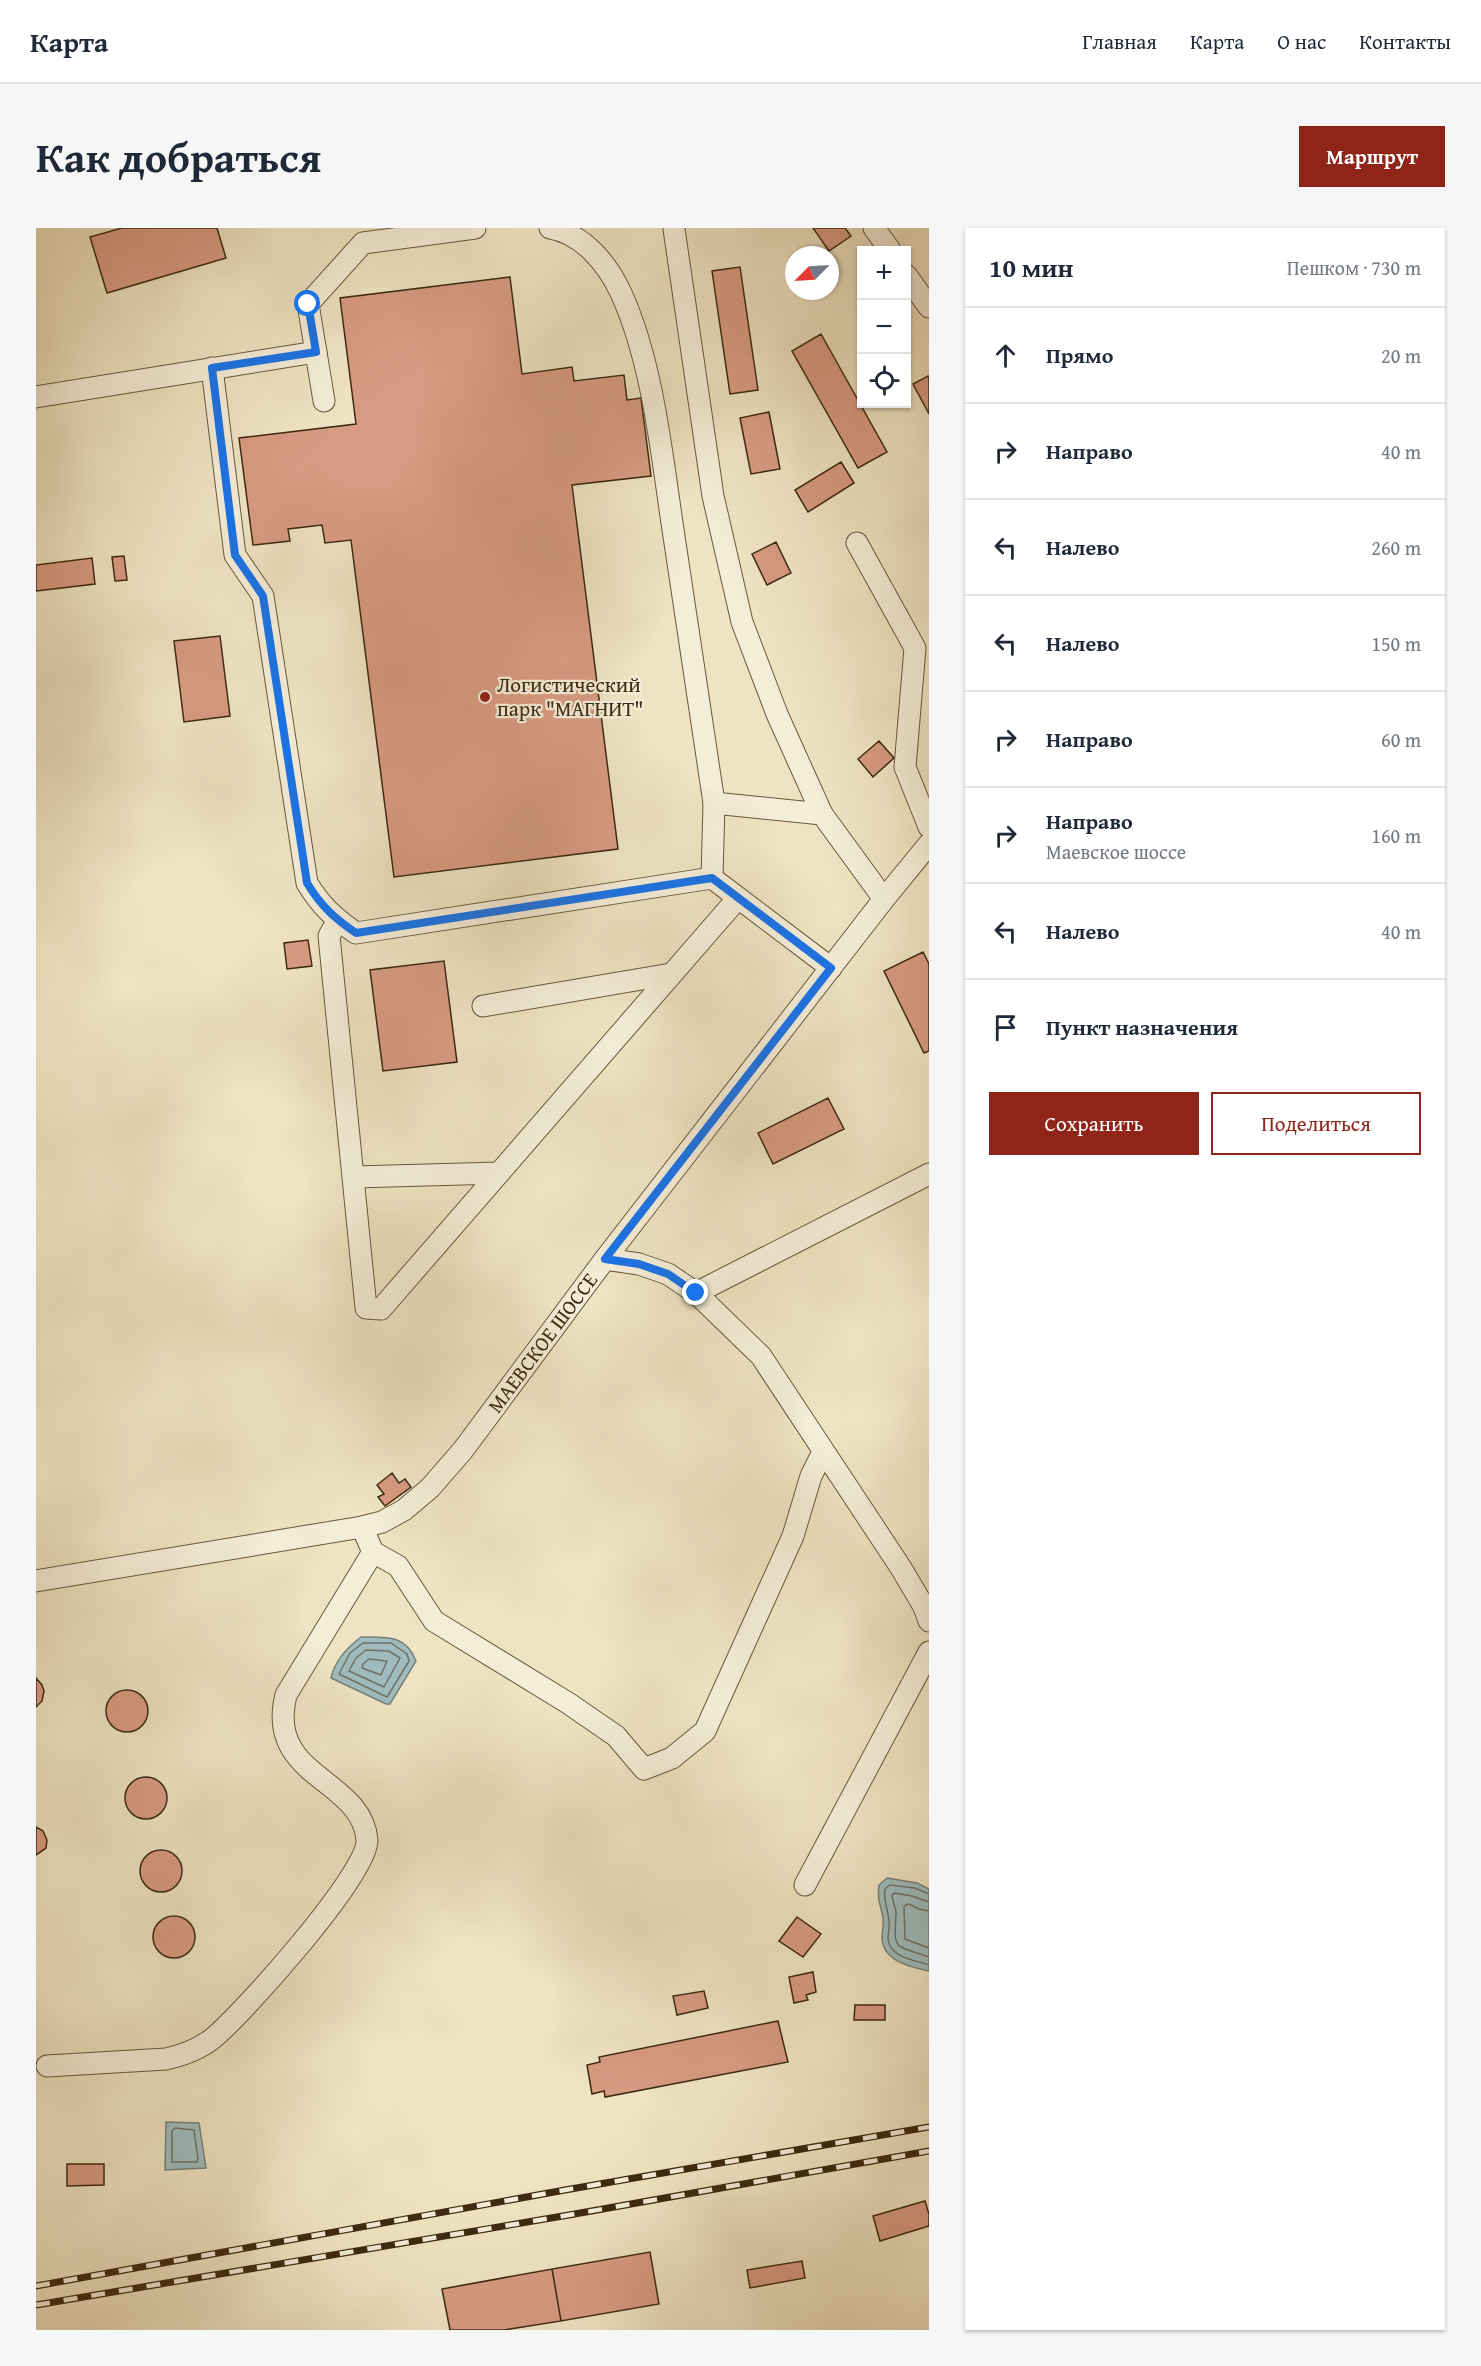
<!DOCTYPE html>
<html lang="ru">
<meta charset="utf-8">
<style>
body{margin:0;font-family:"Gentium Book Plus",serif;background:#f6f6f7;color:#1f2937}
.controls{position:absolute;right:18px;top:18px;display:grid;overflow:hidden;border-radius:0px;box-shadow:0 2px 4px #0004}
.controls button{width:54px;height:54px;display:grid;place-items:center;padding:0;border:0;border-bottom:2px solid #e0e1e3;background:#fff;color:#1f2937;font:30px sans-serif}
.compass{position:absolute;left:749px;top:18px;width:54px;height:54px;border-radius:50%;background:#fff;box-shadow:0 2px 4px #0004;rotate:246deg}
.stop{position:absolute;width:18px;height:18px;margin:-14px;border:4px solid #1a73e8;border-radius:50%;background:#fff}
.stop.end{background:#1a73e8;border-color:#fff;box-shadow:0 2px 6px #0008}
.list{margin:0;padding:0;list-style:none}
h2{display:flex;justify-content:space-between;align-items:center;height:78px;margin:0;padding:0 24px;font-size:26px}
h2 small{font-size:20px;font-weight:400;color:#747a83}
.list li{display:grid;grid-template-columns:39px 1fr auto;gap:18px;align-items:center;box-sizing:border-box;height:96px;padding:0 24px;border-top:2px solid #e0e1e3}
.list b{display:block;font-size:22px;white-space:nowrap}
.list p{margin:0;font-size:20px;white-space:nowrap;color:#747a83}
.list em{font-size:20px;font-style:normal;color:#747a83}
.actions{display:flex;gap:12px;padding:18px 24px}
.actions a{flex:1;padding:14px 0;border:2px solid #8f2418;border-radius:0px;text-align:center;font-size:21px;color:#8f2418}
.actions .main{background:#8f2418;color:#fff}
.icon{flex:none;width:33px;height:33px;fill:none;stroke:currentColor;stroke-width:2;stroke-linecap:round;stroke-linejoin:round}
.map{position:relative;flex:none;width:893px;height:2102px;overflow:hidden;border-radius:0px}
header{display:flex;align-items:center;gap:36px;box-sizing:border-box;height:84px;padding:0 30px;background:#fff;border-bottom:2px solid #e0e1e3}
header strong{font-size:28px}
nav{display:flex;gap:33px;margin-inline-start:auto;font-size:21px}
.intro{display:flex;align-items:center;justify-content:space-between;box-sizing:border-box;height:144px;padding:0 36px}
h1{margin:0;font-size:42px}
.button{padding:15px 27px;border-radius:0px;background:#8f2418;color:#fff;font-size:21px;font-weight:700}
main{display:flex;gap:36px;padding:0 36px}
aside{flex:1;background:#fff;border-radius:0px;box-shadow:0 2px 4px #0004}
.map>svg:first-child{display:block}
.water{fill:#9fbbbe;stroke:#788178;stroke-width:1.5}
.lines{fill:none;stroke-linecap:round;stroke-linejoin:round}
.shore{stroke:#6e7267;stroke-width:1.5}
.building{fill:#d79a82;stroke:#3d2a10;stroke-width:1.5}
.minor-casing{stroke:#69583c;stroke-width:23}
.minor{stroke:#f4edd7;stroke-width:21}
.rail-casing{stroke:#3d2a10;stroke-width:7}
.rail{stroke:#f4edd7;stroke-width:4.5;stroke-dasharray:14;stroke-linecap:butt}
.route{stroke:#1a73e8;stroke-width:8}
.poi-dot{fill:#8f2418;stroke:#f4edd7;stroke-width:2}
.labels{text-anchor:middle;stroke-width:4.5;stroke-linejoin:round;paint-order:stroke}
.poi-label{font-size:21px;fill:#3d2a10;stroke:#f4edd7;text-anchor:start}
.street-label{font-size:21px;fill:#3d2a10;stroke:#f4edd7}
</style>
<header>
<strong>Карта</strong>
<nav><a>Главная</a><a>Карта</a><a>О нас</a><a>Контакты</a></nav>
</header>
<div class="intro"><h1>Как добраться</h1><a class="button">Маршрут</a></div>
<main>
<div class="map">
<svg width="893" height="2102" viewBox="0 0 893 2102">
<rect width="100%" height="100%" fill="#eee3c2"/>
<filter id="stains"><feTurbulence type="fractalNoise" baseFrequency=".00333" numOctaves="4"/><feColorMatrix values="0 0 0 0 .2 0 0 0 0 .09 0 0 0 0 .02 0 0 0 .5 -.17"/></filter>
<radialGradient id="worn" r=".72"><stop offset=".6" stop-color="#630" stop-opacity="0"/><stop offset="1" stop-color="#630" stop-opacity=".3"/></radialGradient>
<!-- water -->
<path class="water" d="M325 1409C349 1409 370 1406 380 1433L354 1476H350L295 1450C299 1432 311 1420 325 1409Z
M851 1650 881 1655 893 1661V1743C874 1739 847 1733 846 1710 846 1703 848 1697 847 1690 845 1676 841 1675 843 1657Z
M130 1894 163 1895 170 1940 129 1942Z"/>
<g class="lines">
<!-- shore -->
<path class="shore" d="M327 1415H355L371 1426 373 1433 351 1469 303 1446 314 1425Z
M330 1422 353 1423 364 1430 348 1459 313 1443 320 1430Z
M333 1431 351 1433 345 1447 326 1440 327 1436Z
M893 1666 879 1660 854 1657 849 1661C847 1672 852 1681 853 1693 854 1699 852 1705 852 1711 854 1730 879 1732 893 1737
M893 1674 876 1668 858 1665 856 1668 860 1684 859 1709 862 1717 869 1721 893 1729
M893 1683 883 1681 873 1676 868 1678 869 1711 893 1720
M139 1900 158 1902 162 1931 161 1934H136V1903Z"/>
</g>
<!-- building -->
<path class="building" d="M86 0H181L190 30 71 65 54 9Z
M777 0H809L815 8 793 23Z
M704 39 722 162 694 166 676 43Z
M474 49 486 146 536 139 538 153 588 147 591 172 605 170 615 248 536 257 582 621 358 649 315 312 289 315 286 297 252 301 254 313 217 317 203 210 320 196 304 70Z
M785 106 851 224 822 240 756 123Z
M892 148 893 150V186L877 156Z
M733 184 744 241 715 246 704 190Z
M805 234 818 255 772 284 759 262Z
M740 314 755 345 731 357 716 326Z
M88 328 91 352 79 353 76 329Z
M56 330 59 356 0 363V337Z
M184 408 194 488 148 494 138 413Z
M843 513 858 530 837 549 822 531Z
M272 712 276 738 251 741 248 715Z
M887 724 893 736V823L888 825 848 743Z
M408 733 421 834 347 843 334 742Z
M792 870 808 901 737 936 722 905Z
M356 1245 363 1255 369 1251 375 1259 349 1278 342 1269 348 1266 341 1257Z
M0 1450 6 1457 8 1463 6 1473 0 1479Z
M70 1483a21 21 0 1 1 42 0a21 21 0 1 1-42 0Z
M89 1570a21 21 0 1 1 42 0a21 21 0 1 1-42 0Z
M0 1599 7 1603 11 1612 10 1620 0 1627Z
M104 1643a21 21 0 1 1 42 0a21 21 0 1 1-42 0Z
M117 1709a21 21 0 1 1 42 0a21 21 0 1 1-42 0Z
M761 1689 785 1706 767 1729 743 1713Z
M777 1744 780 1764 770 1767 772 1772 758 1775 753 1749Z
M668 1763 672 1780 641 1787 637 1768Z
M819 1777H849V1792H818Z
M742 1793 752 1834 569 1869 568 1863 556 1866 551 1837 564 1834 563 1829Z
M31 1936H68V1957L31 1958Z
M889 1973 893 1986V1998L844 2013 837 1988Z
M614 2024 623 2076 525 2093 516 2041Z
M766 2033 769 2050 714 2060 711 2042Z
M516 2041 525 2093 468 2102H414L406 2061Z"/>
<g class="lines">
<defs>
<g id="minor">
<path d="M514 0C547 6 571 35 585 65 616 133 625 220 636 295 650 388 664 481 678 575"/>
<path d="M838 0 854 22"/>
<path d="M638 1 677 268 706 394 741 486 786 586"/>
<path d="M870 47 893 79"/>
<path d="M176 140 199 327 227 368 271 655C285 678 298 690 320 705L676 650 678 575 786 586 848 671"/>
<path d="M0 169 280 124"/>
<path d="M288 173 272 76 327 15 439 0"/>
<path d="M821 315 879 420 869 539 893 599"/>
<path d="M676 650 795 740"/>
<path d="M302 692 293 708 330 1080 345 1081 702 670"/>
<path d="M447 778 635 746"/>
<path d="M318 949 463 945"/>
<path d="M569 1031 603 1036 632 1046 660 1065 725 1128 865 1340 888 1379 893 1393"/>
<path d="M660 1065 893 946"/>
<path d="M337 1324 362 1338 398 1393 532 1475 580 1508 608 1541 636 1530 669 1503 757 1308 775 1248 787 1224"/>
<path id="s1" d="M0 1353 326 1299 346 1294 368 1282 394 1260 427 1222 569 1031 848 671 893 616"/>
<path d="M769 1657 893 1424"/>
<path d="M11 1838 130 1831C148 1827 162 1822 176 1811 205 1788 333 1645 331 1612 326 1550 229 1550 250 1467L337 1324 326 1299"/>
</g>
</defs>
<!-- minor casing -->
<use href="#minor" class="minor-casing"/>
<!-- minor -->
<use href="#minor" class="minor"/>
<defs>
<path id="rail" d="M0 2058 529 1962 893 1899
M0 2077 533 1987 893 1923"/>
</defs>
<!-- rail casing -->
<use href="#rail" class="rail-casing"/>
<!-- rail -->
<use href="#rail" class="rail"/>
</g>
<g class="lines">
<!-- route -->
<path class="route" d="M272 76 280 124 176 140 199 327 227 368 271 655C285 678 298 690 320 705L676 650 795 740 569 1031 603 1036 632 1046 660 1065"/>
</g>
<!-- markers -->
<circle class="poi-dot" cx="449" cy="469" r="6"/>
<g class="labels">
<!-- poi labels -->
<g class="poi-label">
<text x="461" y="464">Логистический<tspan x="461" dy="24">парк "МАГНИТ"</tspan></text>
</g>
<!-- street labels -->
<g class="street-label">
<text dy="7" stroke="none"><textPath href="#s1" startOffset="594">МАЕВСКОЕ ШОССЕ</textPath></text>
</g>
</g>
<rect width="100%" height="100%" filter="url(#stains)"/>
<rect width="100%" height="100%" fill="url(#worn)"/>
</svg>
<div class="controls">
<button>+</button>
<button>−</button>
<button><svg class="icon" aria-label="locate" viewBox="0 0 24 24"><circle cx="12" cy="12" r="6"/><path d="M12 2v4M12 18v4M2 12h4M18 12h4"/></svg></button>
</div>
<svg class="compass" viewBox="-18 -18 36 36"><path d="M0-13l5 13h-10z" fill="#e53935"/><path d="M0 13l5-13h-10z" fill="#747a83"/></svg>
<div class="stop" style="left:272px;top:76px"></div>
<div class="stop end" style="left:660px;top:1065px"></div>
</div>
<aside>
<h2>10 мин<small>Пешком · 730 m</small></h2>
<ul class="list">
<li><svg class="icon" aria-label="ahead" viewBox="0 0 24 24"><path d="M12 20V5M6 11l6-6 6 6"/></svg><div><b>Прямо</b></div><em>20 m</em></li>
<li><svg class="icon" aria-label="right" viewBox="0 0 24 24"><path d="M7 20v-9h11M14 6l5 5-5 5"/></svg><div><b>Направо</b></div><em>40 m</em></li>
<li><svg class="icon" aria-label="left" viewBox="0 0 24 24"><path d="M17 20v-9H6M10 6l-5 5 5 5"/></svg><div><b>Налево</b></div><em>260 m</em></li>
<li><svg class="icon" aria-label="left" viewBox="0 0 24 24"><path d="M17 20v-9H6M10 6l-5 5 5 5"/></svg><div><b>Налево</b></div><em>150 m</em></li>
<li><svg class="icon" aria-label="right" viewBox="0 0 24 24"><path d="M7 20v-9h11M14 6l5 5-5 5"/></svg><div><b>Направо</b></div><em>60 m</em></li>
<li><svg class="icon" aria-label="right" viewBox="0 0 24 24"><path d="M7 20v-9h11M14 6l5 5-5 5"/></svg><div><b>Направо</b><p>Маевское шоссе</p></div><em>160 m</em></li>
<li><svg class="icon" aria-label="left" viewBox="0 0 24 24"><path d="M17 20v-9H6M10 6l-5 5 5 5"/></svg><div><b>Налево</b></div><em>40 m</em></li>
<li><svg class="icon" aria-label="arrive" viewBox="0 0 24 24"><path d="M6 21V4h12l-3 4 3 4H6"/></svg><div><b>Пункт назначения</b></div></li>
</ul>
<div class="actions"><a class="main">Сохранить</a><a>Поделиться</a></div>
</aside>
</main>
